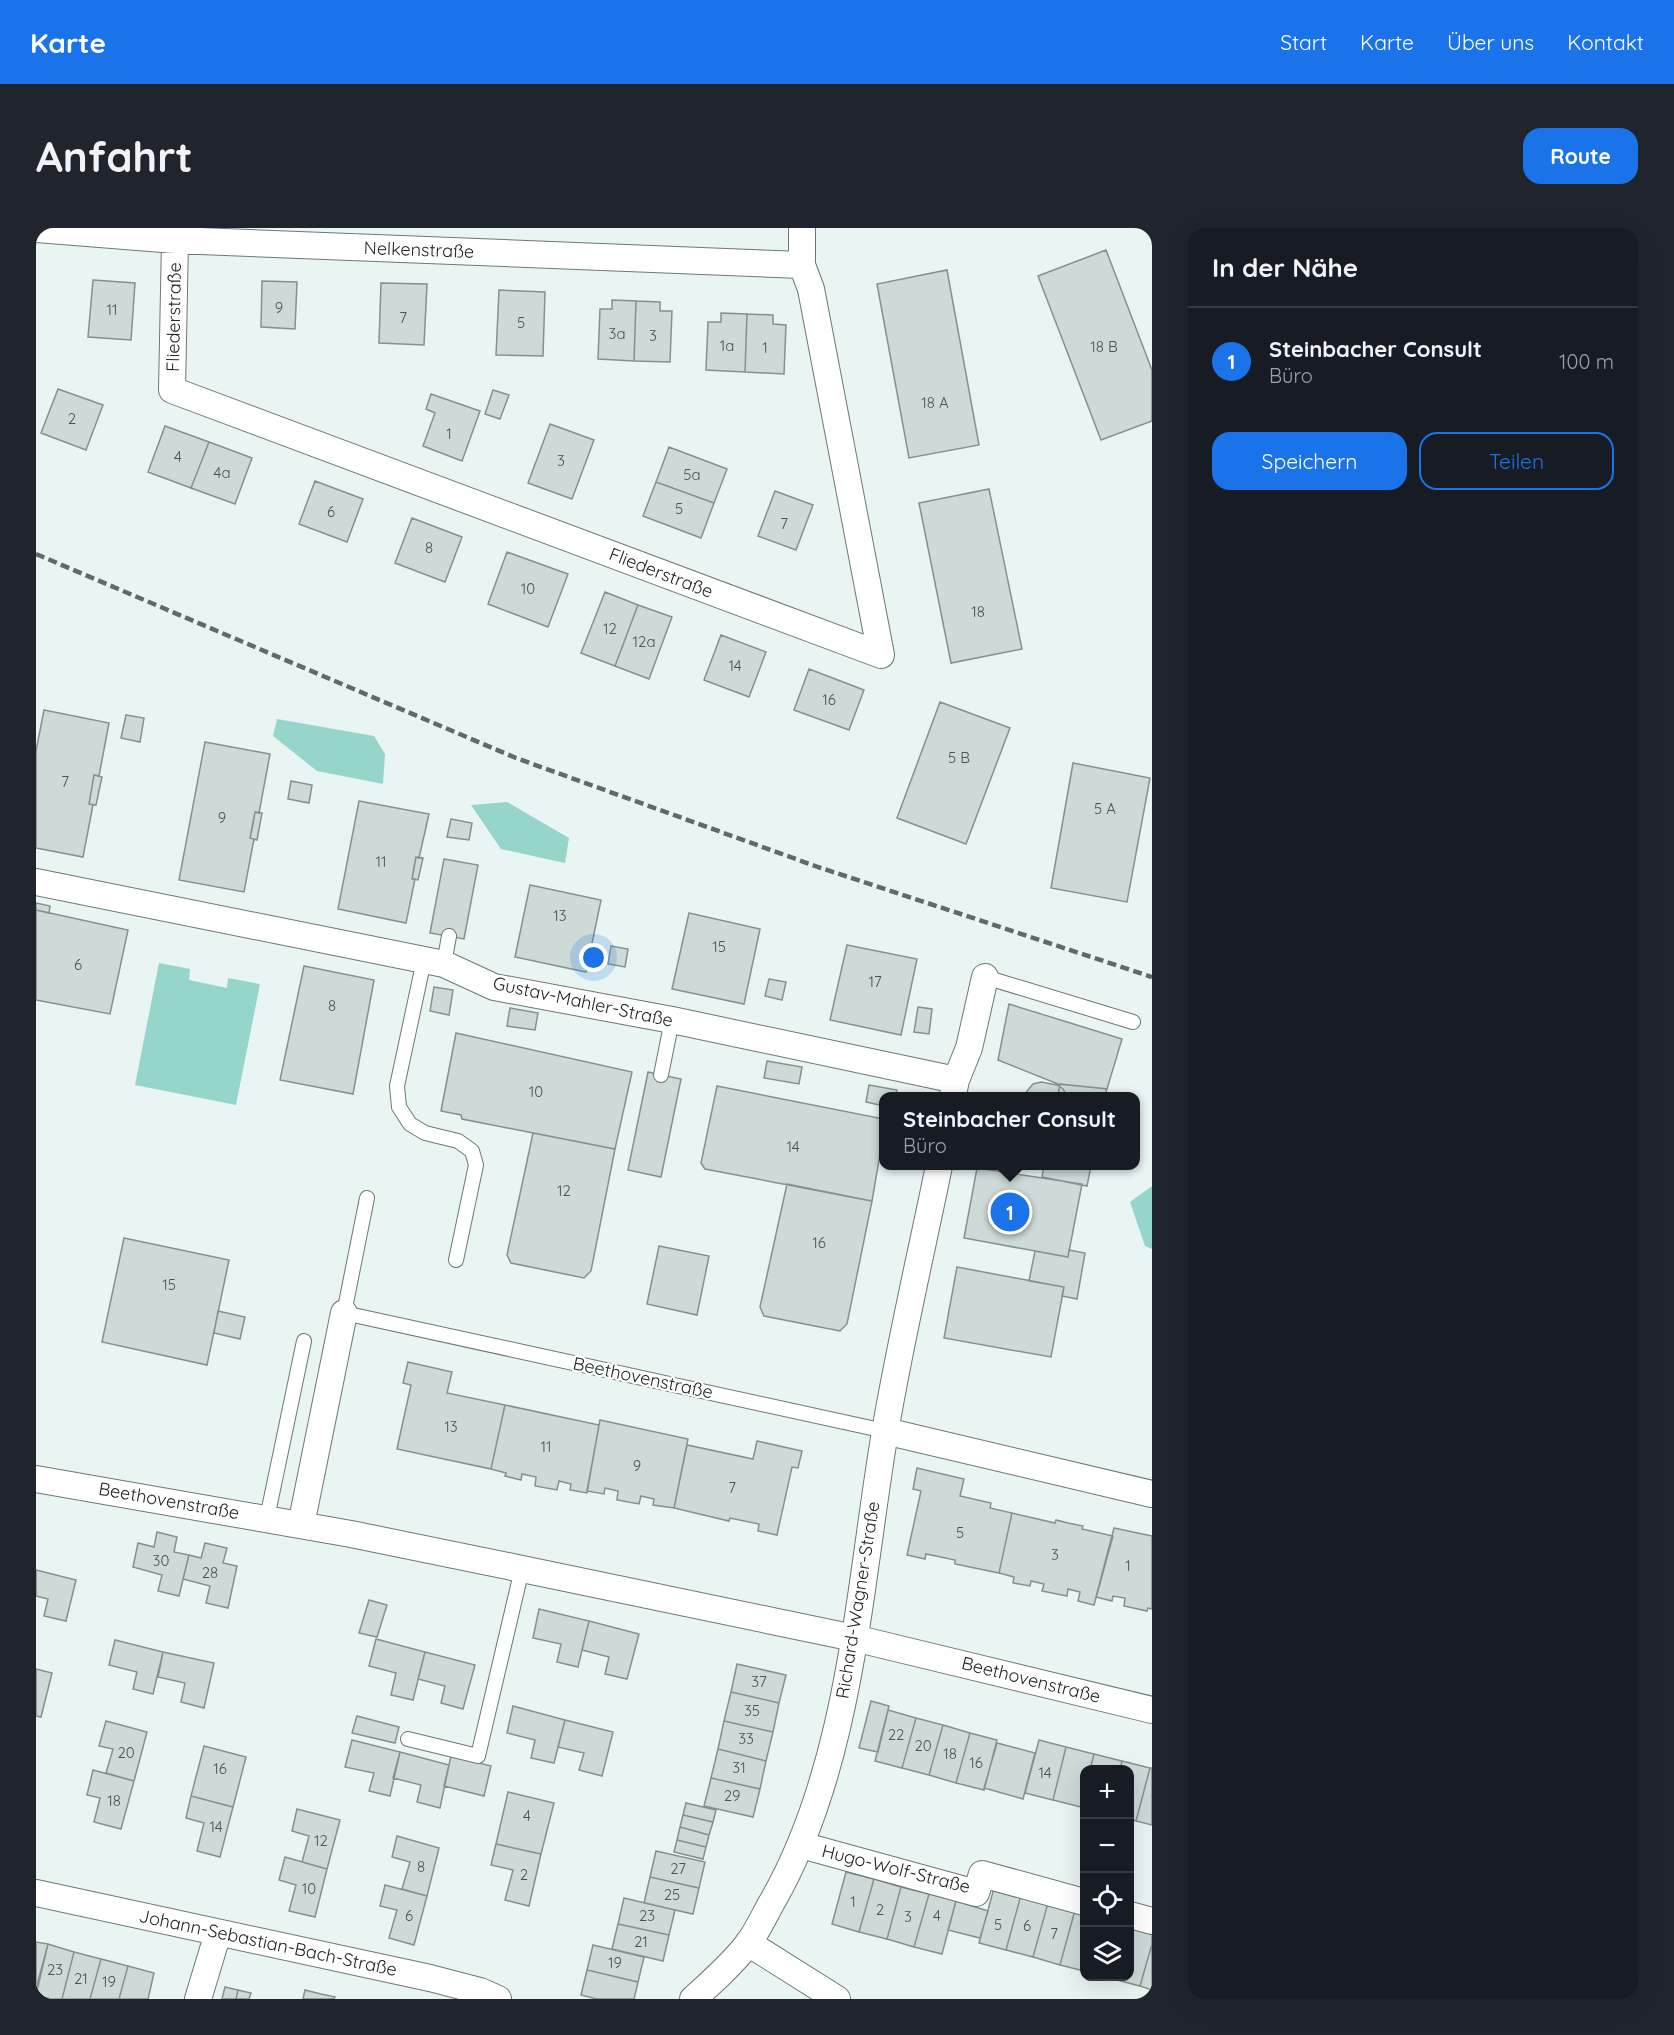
<!DOCTYPE html>
<html lang="de">
<meta charset="utf-8">
<style>
body{margin:0;font-family:Quicksand,sans-serif;background:#20242c;color:#f1f3f6}
.controls{position:absolute;right:18px;bottom:18px;display:grid;overflow:hidden;border-radius:12px;box-shadow:0 6px 24px #0002}
.controls button{width:54px;height:54px;display:grid;place-items:center;padding:0;border:0;border-bottom:2px solid #363941;background:#171b24;color:#f1f3f6;font:30px sans-serif}
.you{position:absolute;left:558px;top:730px;width:21px;height:21px;margin:-15px;border:4px solid #fff;border-radius:50%;background:#1a73e8;box-shadow:0 0 0 9px #1a73e833}
.badge{display:grid;place-items:center;width:39px;height:39px;border-radius:50%;background:#1a73e8;color:#fff;font-size:20px;font-weight:700}
.pin{position:absolute;translate:-50% -50%;border:3px solid #fff;box-shadow:0 2px 6px #0006}
.popup{position:absolute;left:843px;top:864px;width:261px;height:78px;box-sizing:border-box;display:grid;place-content:center;border-radius:12px;background:#171b24;filter:drop-shadow(0 2px 4px #0005);font-size:20px;white-space:nowrap;color:#9ea1a6}
.popup b{font-size:22px;color:#f1f3f6}
.popup::after{content:'';position:absolute;left:50%;top:100%;margin-left:-12px;border:12px solid transparent;border-top-color:#171b24}
.list{margin:0;padding:0;list-style:none}
h2{display:flex;justify-content:space-between;align-items:center;height:78px;margin:0;padding:0 24px;font-size:26px}
h2 small{font-size:20px;font-weight:400;color:#9ea1a6}
.list li{display:grid;grid-template-columns:39px 1fr auto;gap:18px;align-items:center;box-sizing:border-box;height:108px;padding:0 24px;border-top:2px solid #363941}
.list b{display:block;font-size:22px;white-space:nowrap}
.list p{margin:0;font-size:20px;white-space:nowrap;color:#9ea1a6}
.list em{font-size:20px;font-style:normal;color:#9ea1a6}
.actions{display:flex;gap:12px;padding:18px 24px}
.actions a{flex:1;padding:14px 0;border:2px solid #1a73e8;border-radius:18px;text-align:center;font-size:21px;color:#1a73e8}
.actions .main{background:#1a73e8;color:#fff}
.icon{flex:none;width:33px;height:33px;fill:none;stroke:currentColor;stroke-width:2;stroke-linecap:round;stroke-linejoin:round}
.map{position:relative;flex:none;width:1116px;height:1771px;overflow:hidden;border-radius:18px}
header{display:flex;align-items:center;gap:36px;box-sizing:border-box;height:84px;padding:0 30px;background:#1a73e8;color:#fff}
header strong{font-size:28px}
nav{display:flex;gap:33px;margin-inline-start:auto;font-size:21px}
.intro{display:flex;align-items:center;justify-content:space-between;box-sizing:border-box;height:144px;padding:0 36px}
h1{margin:0;font-size:42px}
.button{padding:15px 27px;border-radius:18px;background:#1a73e8;color:#fff;font-size:21px;font-weight:700}
main{display:flex;gap:36px;padding:0 36px}
aside{flex:1;background:#171b24;border-radius:18px;box-shadow:0 6px 24px #0002}
.map>svg:first-child{display:block}
.green{fill:#95d5ca}
.building{fill:#cddad7;stroke:#85918e;stroke-width:1.5}
.lines{fill:none;stroke-linecap:round;stroke-linejoin:round}
.lane-casing{stroke:#6d7875;stroke-width:16}
.street-casing{stroke:#6d7875;stroke-width:28}
.lane{stroke:#fff;stroke-width:14}
.street{stroke:#fff;stroke-width:26}
.rail{stroke:#626968;stroke-width:4.5;stroke-dasharray:9 4.5;stroke-linecap:butt}
.labels{text-anchor:middle;stroke-width:4.5;stroke-linejoin:round;paint-order:stroke}
.number-label{font-size:15px;fill:#4c5251}
.street-label{font-size:18px;fill:#212524;stroke:#fff}
</style>
<header>
<strong>Karte</strong>
<nav><a>Start</a><a>Karte</a><a>Über uns</a><a>Kontakt</a></nav>
</header>
<div class="intro"><h1>Anfahrt</h1><a class="button">Route</a></div>
<main>
<div class="map">
<svg width="1116" height="1771" viewBox="0 0 1116 1771">
<rect width="100%" height="100%" fill="#e9f5f3"/>
<!-- green -->
<path class="green" d="M241 491 338 508 349 526 347 556 281 543 237 508Z
M471 574 533 610 529 635 465 621 435 577Z
M123 735 154 741 153 752 191 760 192 750 224 756 200 877 99 857Z
M1116 958V1021L1109 1018 1094 974Z"/>
<!-- building -->
<path class="building" d="M1070 22 1116 142V193L1065 212 1002 48Z
M911 42 943 217 873 230 841 56Z
M57 52 99 55 95 112 52 109Z
M226 53 261 54 259 101 225 99Z
M345 55 391 56 388 117 343 115Z
M463 62 509 64 507 128 460 127Z
M576 72 600 73 598 133 562 131 564 81H576Z
M600 73 624 74V83H636L634 134 598 133Z
M685 85 711 86 709 144 670 142 672 94H685Z
M711 86 737 87V96L750 97 748 146 709 144Z
M22 161 67 177 50 222 5 205Z
M457 162 473 167 464 191 449 186Z
M395 166 444 183 426 233 387 218 399 185 390 181Z
M514 196 558 212 536 271 492 255Z
M129 198 173 214 155 260 112 244Z
M173 214 216 230 199 276 155 260Z
M633 219 691 241 678 275 620 254Z
M279 253 327 271 311 314 263 296Z
M620 254 678 275 665 310 607 288Z
M953 261 986 421 915 435 883 275Z
M739 263 777 277 760 322 722 308Z
M376 290 426 309 409 354 359 335Z
M471 324 532 346 512 399 452 376Z
M569 364 602 377 579 438 545 425Z
M602 377 636 389 613 451 579 438Z
M685 407 730 424 713 469 668 452Z
M773 441 828 462 813 502 758 482Z
M904 474 974 500 930 616 861 590Z
M8 482 73 495 63 548 58 547 53 576 57 577 47 629 0 620V523Z
M90 487 108 490 104 514 85 510Z
M169 514 234 526 223 585 219 584 217 596 214 610 218 611 208 664 143 652Z
M1037 535 1114 550 1091 674 1015 660Z
M58 547 66 549 60 577 53 576Z
M255 553 276 557 273 575 252 571Z
M323 573 393 586 383 630 380 629 378 639 376 651H379L370 695 302 681Z
M219 584 226 585 221 612 214 610Z
M415 591 436 595 433 612 411 609Z
M380 629 387 630 382 652 376 651Z
M408 631 442 637 428 711 394 705Z
M494 657 565 672 550 744 479 729Z
M0 675 14 678 13 685 0 682Z
M0 682 92 702 74 786 0 772Z
M653 685 724 701 708 776 636 761Z
M811 717 881 731 865 807 794 792Z
M575 718 592 721 589 739 572 736Z
M268 738 338 752 317 866 244 852Z
M733 751 750 754 746 772 729 768Z
M398 759 417 762 413 787 394 783Z
M973 776 1086 811 1071 861 1022 856 962 832Z
M882 779 896 781 893 806 878 804Z
M474 780 502 785 499 802 471 798Z
M420 805 596 844 579 921 426 891 425 887 405 883Z
M731 833 766 839 763 856 728 850Z
M612 844 645 851 625 949 592 942Z
M1005 854 1021 857 1027 861 1031 868H987L997 856Z
M1024 856 1071 861 1069 868H1022Z
M833 857 861 862 860 868H848V878L830 874Z
M681 858 848 891V903L836 973 669 941 665 935Z
M497 905 579 921 555 1043 548 1050 475 1035 471 1027Z
M1008 938H1055L1051 958 1006 949Z
M941 940 1046 956 1032 1029 928 1010Z
M751 956 836 973 811 1096 804 1103 728 1088 724 1079Z
M88 1010 193 1032 171 1137 66 1114Z
M623 1018 673 1028 661 1087 611 1076Z
M1033 1022 1049 1025 1041 1071 1026 1068 1028 1059 993 1053 999 1023 1032 1029Z
M921 1039 1028 1059 1015 1129 908 1110Z
M182 1083 209 1089 204 1111 178 1105Z
M372 1134 416 1144 411 1165 469 1177 455 1241 361 1221 375 1157 367 1155Z
M469 1177 563 1197 551 1265 534 1262 535 1256 523 1253 521 1262 499 1258 500 1249 486 1246 485 1252 469 1248 470 1245 455 1241Z
M564 1192 652 1211 638 1280 617 1277 618 1271 605 1268 603 1276 581 1272 582 1263 569 1260 568 1266 551 1263Z
M721 1213 766 1223 762 1240 756 1239 741 1307 722 1303 723 1296 694 1290 693 1293 638 1280 651 1217 717 1231Z
M881 1240 928 1251 924 1268 955 1275 954 1280 976 1285 963 1345 919 1336V1332L890 1326 889 1331 871 1327 885 1263 877 1261Z
M976 1285 1019 1295 1020 1292 1032 1295 1047 1298 1046 1301 1077 1308 1058 1377 1042 1373 1044 1364 1032 1361 1031 1368 1006 1363 1008 1356 995 1353 994 1358 977 1355 978 1349 963 1345Z
M1078 1300 1116 1308V1381L1112 1380 1111 1383 1088 1378 1089 1370 1077 1368 1076 1373 1060 1369Z
M121 1304 141 1309 138 1324 153 1327 143 1368 122 1363 126 1347 97 1339 102 1315 118 1319Z
M169 1315 191 1320 187 1335 201 1338 192 1380 170 1375 174 1358 147 1351 153 1327 165 1330Z
M0 1342 40 1352 30 1393 8 1388 12 1371 0 1368Z
M333 1372 351 1377 341 1409 323 1405Z
M503 1381 553 1393 542 1439 521 1434 525 1416 497 1410Z
M553 1393 603 1406 591 1451 569 1446 573 1429 546 1422Z
M340 1411 389 1424 377 1472 355 1467 360 1445 333 1438Z
M79 1412 127 1424 117 1466 97 1461 101 1444 73 1437Z
M127 1424 178 1435 168 1480 145 1474 149 1455 122 1449Z
M389 1424 439 1437 427 1481 405 1475 409 1458 382 1451Z
M701 1436 750 1447 743 1475 695 1464Z
M0 1441 16 1445 5 1489 0 1488Z
M695 1464 743 1475 737 1504 688 1493Z
M835 1473 853 1478 842 1524 823 1520Z
M477 1478 529 1492 518 1535 495 1530 499 1512 471 1505Z
M852 1482 880 1490 866 1540 839 1533Z
M321 1488 363 1499 359 1515 316 1505Z
M880 1490 907 1497 893 1547 866 1540Z
M529 1492 577 1504 566 1548 543 1542 548 1525 522 1519Z
M70 1493 111 1504 98 1553 70 1545 77 1521 63 1518Z
M688 1493 737 1504 730 1533 682 1521Z
M907 1497 934 1505 920 1555 893 1547Z
M934 1505 961 1512 948 1562 920 1555Z
M316 1512 364 1524 354 1568 333 1563 338 1545 309 1539Z
M1003 1512 1030 1519 1017 1572 989 1565Z
M961 1515 999 1525 987 1571 948 1560Z
M168 1518 210 1529 197 1579 155 1568Z
M1030 1519 1058 1526 1054 1542H1048V1564L1045 1579 1017 1572Z
M682 1521 730 1533 724 1561 675 1550Z
M364 1524 413 1537 404 1580 381 1574 385 1557 357 1550Z
M1058 1526 1086 1533 1084 1542H1054Z
M415 1528 455 1538 448 1568 408 1558Z
M1086 1533 1114 1540 1100 1593 1094 1591V1542H1084Z
M1114 1540H1116V1597L1100 1593Z
M57 1542 98 1553 85 1601 58 1594 64 1570 51 1567Z
M675 1550 724 1561 717 1589 668 1578Z
M472 1564 518 1575 505 1626 460 1616Z
M155 1568 197 1579 184 1629 161 1623 168 1595 150 1590Z
M650 1575 680 1582 677 1594 647 1587Z
M261 1581 304 1592 291 1641 266 1634 273 1608 256 1603Z
M647 1587 677 1594 673 1607 644 1599Z
M644 1599 673 1607 670 1619 641 1612Z
M361 1608 403 1620 391 1668 366 1661 374 1634 356 1629Z
M641 1612 670 1619 667 1631 638 1624Z
M460 1616 505 1626 493 1678 469 1672 477 1642 455 1637Z
M620 1623 669 1634 663 1660 614 1649Z
M249 1629 291 1641 279 1689 253 1683 260 1657 243 1652Z
M810 1644 838 1651 823 1704 796 1696Z
M614 1649 663 1660 657 1686 608 1675Z
M838 1651 865 1659 851 1711 823 1704Z
M349 1657 391 1668 378 1717 353 1710 361 1682 344 1678Z
M865 1659 893 1666 878 1719 851 1711Z
M958 1660 985 1667 970 1722 943 1715Z
M893 1666 920 1673 906 1726 878 1719Z
M985 1667 1012 1675 997 1729 970 1722Z
M588 1670 639 1682 633 1707 582 1696Z
M920 1673 952 1683 944 1710 912 1702Z
M1012 1675 1039 1682 1024 1737 997 1729Z
M1039 1682 1048 1684V1743L1024 1737Z
M582 1696 633 1707 627 1733 576 1721Z
M1094 1697 1116 1703V1716L1104 1758 1077 1751 1078 1748H1094Z
M0 1714 12 1716 0 1761Z
M12 1716 38 1724 26 1771H15L0 1767Z
M1116 1716V1762L1104 1758Z
M557 1717 608 1729 602 1754 551 1742Z
M38 1724 65 1731 54 1771H26Z
M65 1731 92 1738 83 1771H54Z
M92 1738 118 1745 112 1771H83Z
M551 1742 602 1754 598 1771H561L545 1767Z
M189 1759 202 1762 200 1771H186Z
M202 1762 215 1765 213 1771H200Z
M269 1762 285 1766 299 1769 298 1771H267Z"/>
<g class="lines">
<defs>
<path id="lane" d="M388 732 361 858 363 879 374 896 389 905 422 913 436 923 440 937 420 1032
M408 736 413 708
M949 749 1097 794
M625 847 636 792
M331 970 308 1085 849 1203
M231 1290 268 1113
M372 1511 442 1528 486 1341"/>
<path id="street" d="M0 1 139 12 766 37
M139 12 136 162 845 427 775 61 766 37V0
M0 654 408 736 458 759 636 792 920 852
M917 867 920 852 933 820 949 749
M849 1203 1116 1266
M0 1251 315 1306 486 1341 818 1410 1116 1482
M265 1297 308 1085
M765 1617 940 1665 946 1646 1048 1674
M0 1665 394 1750 444 1763 462 1771
M1094 1687 1116 1693
M712 1715 801 1771
M162 1771 182 1705
M657 1771C676 1754 695 1737 711 1717 721 1704 728 1688 736 1674 815 1537 823 1358 849 1204 864 1115 885 1026 903 938"/>
</defs>
<!-- lane casing -->
<use href="#lane" class="lane-casing"/>
<!-- street casing -->
<use href="#street" class="street-casing"/>
<!-- lane -->
<use href="#lane" class="lane"/>
<!-- street -->
<use href="#street" class="street"/>
<!-- rail -->
<path class="rail" d="M0 326 480 530 782 639 1116 749"/>
</g>
<g class="labels">
<!-- number labels -->
<g class="number-label">
<text x="243" y="85">9</text>
<text x="76" y="87">11</text>
<text x="367" y="95">7</text>
<text x="485" y="100">5</text>
<text x="581" y="111">3a</text>
<text x="617" y="113">3</text>
<text x="691" y="123">1a</text>
<text x="1068" y="124">18 B</text>
<text x="729" y="125">1</text>
<text x="899" y="180">18 A</text>
<text x="36" y="196">2</text>
<text x="413" y="211">1</text>
<text x="142" y="234">4</text>
<text x="525" y="238">3</text>
<text x="186" y="250">4a</text>
<text x="656" y="252">5a</text>
<text x="643" y="286">5</text>
<text x="295" y="289">6</text>
<text x="748" y="301">7</text>
<text x="393" y="325">8</text>
<text x="492" y="366">10</text>
<text x="942" y="389">18</text>
<text x="574" y="406">12</text>
<text x="608" y="419">12a</text>
<text x="699" y="443">14</text>
<text x="793" y="477">16</text>
<text x="923" y="535">5 B</text>
<text x="29" y="559">7</text>
<text x="1069" y="586">5 A</text>
<text x="186" y="595">9</text>
<text x="345" y="639">11</text>
<text x="524" y="693">13</text>
<text x="683" y="724">15</text>
<text x="42" y="742">6</text>
<text x="839" y="759">17</text>
<text x="296" y="783">8</text>
<text x="500" y="869">10</text>
<text x="757" y="924">14</text>
<text x="528" y="968">12</text>
<text x="783" y="1020">16</text>
<text x="133" y="1062">15</text>
<text x="415" y="1204">13</text>
<text x="510" y="1224">11</text>
<text x="601" y="1243">9</text>
<text x="696" y="1265">7</text>
<text x="924" y="1310">5</text>
<text x="1019" y="1332">3</text>
<text x="125" y="1338">30</text>
<text x="1092" y="1343">1</text>
<text x="174" y="1350">28</text>
<text x="723" y="1459">37</text>
<text x="716" y="1488">35</text>
<text x="860" y="1512">22</text>
<text x="710" y="1516">33</text>
<text x="887" y="1523">20</text>
<text x="90" y="1530">20</text>
<text x="914" y="1531">18</text>
<text x="940" y="1540">16</text>
<text x="703" y="1545">31</text>
<text x="184" y="1546">16</text>
<text x="1009" y="1550">14</text>
<text x="696" y="1573">29</text>
<text x="78" y="1578">18</text>
<text x="491" y="1593">4</text>
<text x="180" y="1604">14</text>
<text x="285" y="1618">12</text>
<text x="385" y="1644">8</text>
<text x="642" y="1646">27</text>
<text x="488" y="1652">2</text>
<text x="273" y="1666">10</text>
<text x="636" y="1672">25</text>
<text x="817" y="1679">1</text>
<text x="844" y="1687">2</text>
<text x="373" y="1693">6</text>
<text x="611" y="1693">23</text>
<text x="901" y="1693">4</text>
<text x="872" y="1694">3</text>
<text x="962" y="1702">5</text>
<text x="991" y="1703">6</text>
<text x="1018" y="1711">7</text>
<text x="605" y="1719">21</text>
<text x="579" y="1740">19</text>
<text x="19" y="1747">23</text>
<text x="45" y="1756">21</text>
<text x="73" y="1759">19</text>
</g>
<!-- street labels -->
<g class="street-label">
<text transform="translate(383 22) rotate(2)" y="6">Nelkenstraße</text>
<text transform="translate(138 89) rotate(-89)" y="6">Fliederstraße</text>
<text transform="translate(625 345) rotate(21)" y="6">Fliederstraße</text>
<text transform="translate(547 774) rotate(12)" y="6">Gustav-Mahler-Straße</text>
<text transform="translate(607 1150) rotate(12)" y="6">Beethovenstraße</text>
<text transform="translate(133 1273) rotate(10)" y="6">Beethovenstraße</text>
<text transform="translate(822 1372) rotate(-81)" y="6">Richard-Wagner-Straße</text>
<text transform="translate(995 1452) rotate(14)" y="6">Beethovenstraße</text>
<text transform="translate(860 1641) rotate(14)" y="6">Hugo-Wolf-Straße</text>
<text transform="translate(232 1715) rotate(12)" y="6">Johann-Sebastian-Bach-Straße</text>
</g>
</g>
</svg>
<div class="controls">
<button>+</button>
<button>−</button>
<button><svg class="icon" aria-label="locate" viewBox="0 0 24 24"><circle cx="12" cy="12" r="6"/><path d="M12 2v4M12 18v4M2 12h4M18 12h4"/></svg></button>
<button><svg class="icon" aria-label="layers" viewBox="0 0 24 24"><path d="M12 4l9 5-9 5-9-5zM3 14l9 5 9-5"/></svg></button>
</div>
<div class="you"></div>
<div class="pin badge" style="left:974px;top:984px">1</div>
<div class="popup"><b>Steinbacher Consult</b>Büro</div>
</div>
<aside>
<h2>In der Nähe<small></small></h2>
<ul class="list">
<li><span class="badge">1</span><div><b>Steinbacher Consult</b><p>Büro</p></div><em>100 m</em></li>
</ul>
<div class="actions"><a class="main">Speichern</a><a>Teilen</a></div>
</aside>
</main>
